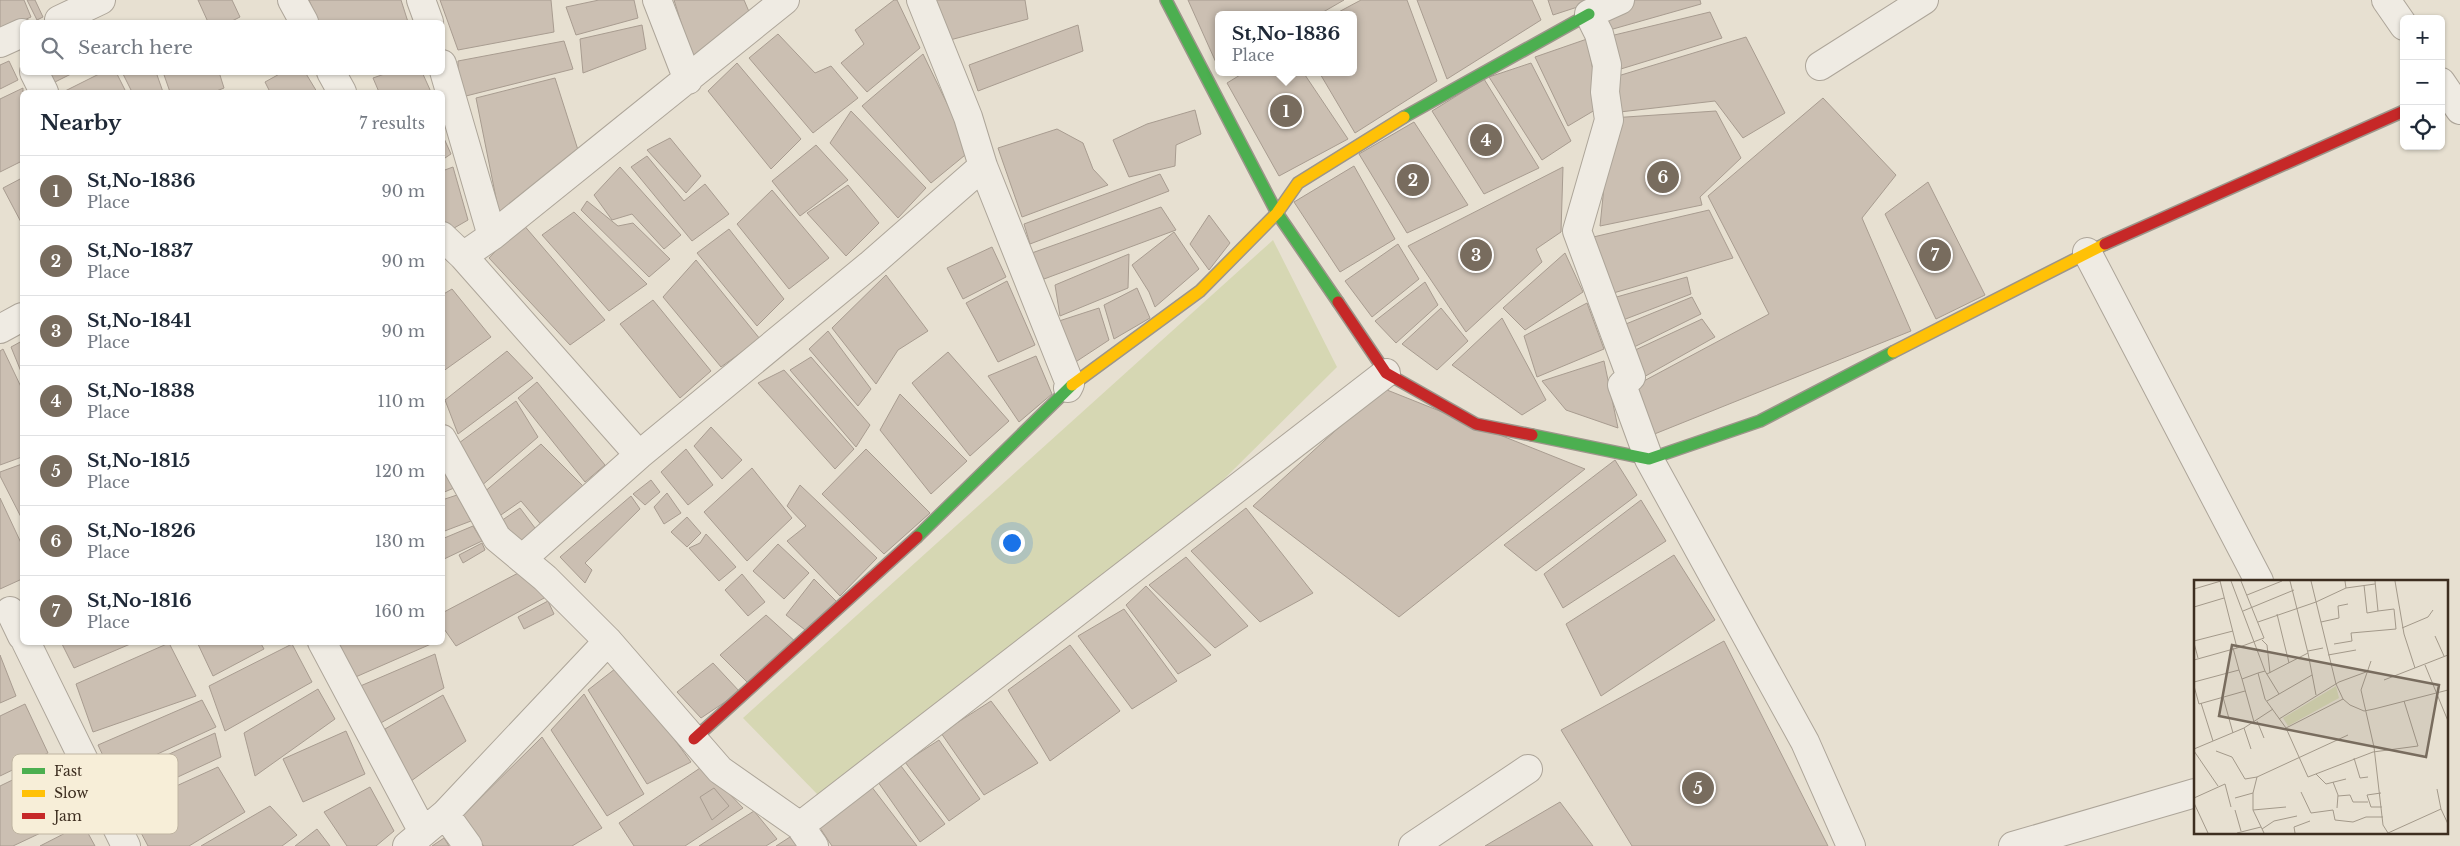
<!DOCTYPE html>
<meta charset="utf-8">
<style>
body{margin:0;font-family:"Libre Baskerville",serif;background:#f2f2f3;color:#1f2937}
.controls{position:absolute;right:15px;top:15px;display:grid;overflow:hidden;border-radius:8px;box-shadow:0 1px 4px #0004}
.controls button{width:45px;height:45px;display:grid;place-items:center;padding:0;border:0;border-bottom:1px solid #e0e1e3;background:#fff;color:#1f2937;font:25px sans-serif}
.you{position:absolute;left:1011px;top:542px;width:18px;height:18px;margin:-12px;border:4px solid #fff;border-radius:50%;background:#1a73e8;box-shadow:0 0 0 8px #1a73e833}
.badge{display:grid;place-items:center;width:32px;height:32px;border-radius:50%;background:#786c5e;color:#fff;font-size:16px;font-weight:700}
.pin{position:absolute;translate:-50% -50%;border:2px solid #fff;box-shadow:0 1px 5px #0006}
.popup{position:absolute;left:1215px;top:11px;width:142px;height:65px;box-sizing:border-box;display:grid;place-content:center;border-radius:8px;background:#fff;filter:drop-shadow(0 1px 4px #0005);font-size:16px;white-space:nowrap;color:#747a83}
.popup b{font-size:19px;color:#1f2937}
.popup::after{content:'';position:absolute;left:50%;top:100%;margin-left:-10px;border:10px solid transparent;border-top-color:#fff}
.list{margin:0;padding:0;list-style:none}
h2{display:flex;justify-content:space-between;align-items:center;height:65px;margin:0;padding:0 20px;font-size:21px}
h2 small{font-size:16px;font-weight:400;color:#747a83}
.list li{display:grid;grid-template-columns:32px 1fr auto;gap:15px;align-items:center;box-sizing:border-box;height:70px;padding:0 20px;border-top:1px solid #e0e1e3}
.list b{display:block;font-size:19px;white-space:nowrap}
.list p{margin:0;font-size:16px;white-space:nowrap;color:#747a83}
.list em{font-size:16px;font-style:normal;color:#747a83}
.icon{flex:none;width:28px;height:28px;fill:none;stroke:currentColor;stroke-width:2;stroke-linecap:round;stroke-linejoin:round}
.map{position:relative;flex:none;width:2460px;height:846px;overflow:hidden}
.search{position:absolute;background:#fff;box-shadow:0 1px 4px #0004;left:20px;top:20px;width:425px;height:55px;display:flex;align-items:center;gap:12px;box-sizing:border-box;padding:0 18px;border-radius:8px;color:#747a83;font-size:19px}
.panel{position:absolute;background:#fff;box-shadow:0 1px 4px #0004;left:20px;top:90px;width:425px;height:555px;border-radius:8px}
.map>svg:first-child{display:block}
.green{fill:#d6d7b3}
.building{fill:#cbbfb2;stroke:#a89c90}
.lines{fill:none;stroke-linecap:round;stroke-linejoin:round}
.street-casing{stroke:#ada599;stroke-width:30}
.fast-casing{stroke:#9c958a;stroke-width:14}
.slow-casing{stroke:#9c958a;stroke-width:14}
.jam-casing{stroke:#9c958a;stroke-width:14}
.street{stroke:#efebe3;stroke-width:28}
.fast{stroke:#4caf50;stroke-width:11}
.slow{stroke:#ffc107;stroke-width:11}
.jam{stroke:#c62828;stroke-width:11}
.inset-road{fill:none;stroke:#a3998a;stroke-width:1}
.view{fill:#786c5e;fill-opacity:0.15;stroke:#786c5e;stroke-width:2.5}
.inset-edge{fill:none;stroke:#3d2e20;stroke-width:2.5}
.key{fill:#f7eed8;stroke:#bfb4a1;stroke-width:1}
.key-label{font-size:14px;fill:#3d2e20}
</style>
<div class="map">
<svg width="2460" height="846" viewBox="0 0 2460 846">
<rect width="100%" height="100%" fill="#e7e0d1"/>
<!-- green -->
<path class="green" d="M1273 240 1337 367 1218 485 819 796 743 718Z"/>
<!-- building -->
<path class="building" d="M0 0H24L31 17 0 31Z
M27 0H35L43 17 37 20Z
M198 0H232L240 17 230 22H208Z
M309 0H401L408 22H318Z
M440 0H551L554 32 458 50Z
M599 0H634L638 18 576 35 566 7Z
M674 0H744L750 14 695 67Z
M894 0H897L920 48 867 92 841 63 864 44 855 30Z
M935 0H1025L1028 19 950 40Z
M1188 0H1344L1318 15H1218V67Z
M1361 0H1407L1437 81 1355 133 1319 72H1354V15H1333Z
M1417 0H1532L1541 20 1447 79Z
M1548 0H1599L1553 15Z
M1632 0H1700L1701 4 1606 31 1602 12Z
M1710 12 1722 38 1611 72 1606 37Z
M642 25 646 49 583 73 580 39Z
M1078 25 1083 51 978 91 969 65Z
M778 34 815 73 831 66 858 98 813 133 749 58Z
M1746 37 1785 113 1743 138 1715 101 1611 113 1608 79Z
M1587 39 1600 107 1568 126 1535 57Z
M564 41 573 69 458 98V61Z
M923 54 970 151 931 183 862 106Z
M9 61 18 80 0 89V65Z
M737 63 801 139 771 169 708 91Z
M1531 63 1571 141 1542 160 1489 77Z
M48 72H75L53 83Z
M103 72H116L126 92H63Z
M122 72H156L163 92H132Z
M163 72H219L224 88 214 92H170Z
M283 72H305L317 92H270L265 82Z
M390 72H422L431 92H379L373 78Z
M1245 72H1303L1348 139 1279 176 1227 83Z
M555 78 578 150 499 213 476 98Z
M1484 79 1539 168 1484 194 1432 111Z
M23 88 22 161 0 172V99Z
M1823 98 1896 175 1862 218 1911 331 1652 435 1627 390 1769 314 1708 196Z
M1195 110 1201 134 1176 145 1175 166 1129 177 1113 140 1147 124Z
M851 111 926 188 898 218 830 143Z
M1716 111 1741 158 1700 197 1702 205 1600 226 1611 118Z
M1414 122 1468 205 1407 233 1359 154Z
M1057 129 1083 143 1093 169 1108 185 1022 217 998 148Z
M442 134 451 154 442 160Z
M670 138 701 176 686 193 647 150Z
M816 145 848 180 800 216 772 181Z
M647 156 684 201 705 184 729 214 692 241 631 167Z
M1354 166 1395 239 1340 272 1294 202Z
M453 167 468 220 442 235V171Z
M620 167 681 235 664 249 632 214 612 220 594 195Z
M1563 167 1561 232 1536 249 1542 262 1466 332 1408 246Z
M1160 174 1169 191 1030 244 1024 224Z
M22 178V224L3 188Z
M1928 182 1985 295 1936 319 1885 214Z
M848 185 879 223 846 256 807 213Z
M772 190 829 258 789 289 737 224Z
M587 201 618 226 633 223 670 259 649 277 581 210Z
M1161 207 1176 230 1044 279 1029 254Z
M1709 210 1733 258 1610 294 1589 238Z
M574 212 647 284 609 311 542 235Z
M1209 215 1230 243 1209 270 1190 244Z
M522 223 605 320 570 345 489 258Z
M729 229 784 299 757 326 697 253Z
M1174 232 1199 269 1155 307 1149 292 1132 265Z
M1398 244 1419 279 1372 317 1345 281Z
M992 247 1006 277 963 299 947 268Z
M1565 253 1583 292 1525 330 1503 308Z
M1129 254 1128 288 1060 316 1055 285Z
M696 260 760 339 721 367 663 297Z
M886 275 928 331 898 350 876 384 832 328Z
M1687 277 1691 294 1623 320 1613 298Z
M1007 281 1035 345 998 362 966 303Z
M1425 282 1438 305 1396 343 1375 321Z
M1137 288 1150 318 1114 339 1104 305Z
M452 289 491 337 442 372V295Z
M1692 297 1701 314 1632 348 1621 326Z
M653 300 711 371 680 398 620 324Z
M1587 303 1604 349 1537 377 1524 336Z
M1099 308 1109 340 1071 365 1059 321Z
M1441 308 1468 341 1437 370 1402 344Z
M1502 318 1546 400 1522 415 1452 365Z
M1702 319 1715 337 1642 378 1631 352Z
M828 331 871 389 858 406 809 349Z
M22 341V374L11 347Z
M3 349 22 389V457L0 465V351Z
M507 351 533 378 458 434 445 400Z
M948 352 1009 421 970 456 912 383Z
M1036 356 1052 394 1019 422 988 376Z
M811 357 870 425 856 447 790 370Z
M1604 361 1618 428 1566 410 1542 381Z
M784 370 854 449 835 469 758 383Z
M537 382 605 465 585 482 518 398Z
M1382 388 1585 469 1399 617 1253 506Z
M900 394 967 461 931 494 880 430Z
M516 401 538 437 480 487 459 443Z
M711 427 742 460 722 479 694 446Z
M541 444 585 488 544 528 521 501 498 517 483 493Z
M686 449 713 485 688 505 661 472Z
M866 449 930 513 884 554 822 494Z
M1615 460 1637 495 1536 571 1504 545Z
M22 464V519L0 476V472Z
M442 468 454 488 442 493Z
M752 468 792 518 747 561 704 512Z
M651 480 660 492 645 505 633 494Z
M800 485 877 558 840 596 787 541 806 526 787 506Z
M667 493 681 513 664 524 654 507Z
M457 495 471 521 442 532V500Z
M631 496 640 509 585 563 592 570 585 583 560 557Z
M0 498 22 545V579L0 589Z
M1641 500 1666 541 1563 608 1544 574Z
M520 508 541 536 525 546 501 521Z
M1246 508 1313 593 1260 622 1191 551Z
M687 517 701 533 687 547 671 532Z
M473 526 482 541 442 560V539Z
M706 534 736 567 719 581 689 548 700 543Z
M482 543 485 550 463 563 459 555Z
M778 544 809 573 784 599 753 571Z
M1674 555 1715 620 1601 696 1566 624Z
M1186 557 1248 626 1215 648 1149 585Z
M522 571 546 597 456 646 442 626V613Z
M742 574 765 602 748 616 725 590Z
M814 579 837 602 809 633 786 615Z
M1146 586 1211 655 1178 674 1126 605Z
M548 601 554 614 524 629 518 617Z
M1124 609 1177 681 1132 709 1078 636Z
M766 615 797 643 750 685 720 655Z
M1724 641 1828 846H1632L1561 730Z
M61 642H135L74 668Z
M197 642H260L264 649 213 676Z
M338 642H431V644L351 679 336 644Z
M169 643 196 696 93 732 76 684Z
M292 644 312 682 225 731 209 686Z
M1070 645 1120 711 1050 761 1008 690Z
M435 654 444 688 377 725 358 687Z
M0 655 16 696 0 703Z
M713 663 740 692 701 718 677 692Z
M620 665 691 762 647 784 588 690Z
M318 689 335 719 255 776 244 733Z
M584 694 644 794 607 816 551 730Z
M443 695 466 741 407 784 385 729Z
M202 700 216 727 112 775 98 745Z
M991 701 1038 763 984 795 941 733Z
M25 704 48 753 0 776V716Z
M346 731 365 774 303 802 283 759Z
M215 733 221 757 126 801 115 779Z
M542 737 602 828 572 846H484L459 819Z
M939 740 980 799 949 821 905 762Z
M56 759 85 812 13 846H0V786Z
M703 766 743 808 685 846H634L619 823Z
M901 766 945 824 920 842 878 782Z
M218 767 245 812 189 846H148L128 808Z
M871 786 917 846H832L818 825Z
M370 787 394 831 376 846H347L324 812Z
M714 788 729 806 712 820 700 797Z
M1560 802 1593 846H1485Z
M270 806 297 835 282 846H201Z
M754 811 777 839 766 846H699Z
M83 824 95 846H40Z
M317 829 330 846H295Z
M790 837 797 846H776Z
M444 838 449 846H432Z"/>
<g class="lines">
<defs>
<path id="street" d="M292 0 304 22
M421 0 429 22
M657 0 688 80
M921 0 968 117 983 166 1070 384 1068 388
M1620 0 1589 14 1599 34 1607 65 1605 92 1609 120 1577 231 1631 377 1622 385 1649 459 1805 742 1851 846
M2386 0 2404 26
M59 20 101 0
M0 43 22 33
M442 64 492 236
M1820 66 1924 0
M34 72 44 92
M331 72 342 92
M2441 82 2460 110
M442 236 463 256 639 455
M2087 252 2259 581
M463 256 492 236 785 0
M0 329 22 317
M442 439 497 538 545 578 608 641 720 770 800 826 814 846
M522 559 639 455 871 264 983 166
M10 611 22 636
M26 642 126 846
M322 642 423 832
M445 814 468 846
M800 826 1386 373
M407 846 445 814 608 641
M1413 846 1528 769
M2013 846 2195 793"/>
<path id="fast" d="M1166 0 1277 213 1338 302
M1404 117 1589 14
M1532 435 1649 459 1760 421 1893 352
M917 537 1072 385"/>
<path id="slow" d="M1893 352 2105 244
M1072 385 1200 291 1277 213 1298 183 1404 117"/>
<path id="jam" d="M2105 244 2404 111
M1338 302 1386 373 1476 424 1532 435
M694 739 917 537"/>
</defs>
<!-- street casing -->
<use href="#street" class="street-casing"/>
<!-- fast casing -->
<use href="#fast" class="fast-casing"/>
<!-- slow casing -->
<use href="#slow" class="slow-casing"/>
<!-- jam casing -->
<use href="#jam" class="jam-casing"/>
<!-- street -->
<use href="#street" class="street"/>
<!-- fast -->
<use href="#fast" class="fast"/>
<!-- slow -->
<use href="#slow" class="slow"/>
<!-- jam -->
<use href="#jam" class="jam"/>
</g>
<!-- overview -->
<g transform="translate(2194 580)">
<rect width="254" height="254" fill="#e7e0d1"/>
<path d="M142 106 145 118 94 146 89 138Z" fill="#d6d7b3"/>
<path class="inset-road" d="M37 1 71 91 85 114M96 1 114 73M117 1 142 104 149 119 156 125 170 131 180 129 254 110M201 1 210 54 221 88M170 5 173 33 184 31 181 1M152 8 181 4M0 9 27 1M53 15 88 1M0 27 30 18M49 31 100 10M83 34 95 83M64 42 122 22 152 8 151 1M127 42 145 38 144 26 154 24M208 48 234 37 239 30M241 56 250 76M68 60 73 65 76 93M0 61 39 51M0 63 4 78M140 64 158 61 157 53 202 49 200 29 184 31M39 68 45 90M43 68 70 58 47 1M114 71 129 68M134 75 162 70M0 80 43 68 26 1M177 81 167 110 180 167 189 245 194 253 247 229 254 244M231 85 254 141M71 91 64 93 71 119 92 148 114 197 179 172 224 166 210 121M73 94 114 73 122 115M190 100 254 75M0 102 45 90 48 99M0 106 5 124 51 111M29 117 39 153M73 121 118 95M7 123 19 161M85 139 145 102 172 92M63 141 70 158M60 142 48 99 64 93M50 148 57 169M92 148 149 119M0 169 50 148 79 129M0 171 24 206M22 171 38 177 51 199 63 197 59 213M160 178 166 198 174 197M122 194 132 204 152 199M63 197 154 155M139 202 144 215 143 228M243 209 247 229M107 212 117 233 139 230 141 240 159 242 172 237H189M187 213 173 215 177 227H188M144 216 156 215 159 222H174M0 218 31 204 37 227M41 218 59 213V230L70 253M0 223 14 253M41 230 47 251M59 230 92 227M68 249 80 241 103 236M43 253 67 247M101 253 100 247 116 241"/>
<path class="view" d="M38 65 245 105 232 177 25 136Z"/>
<rect width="254" height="254" class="inset-edge"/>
</g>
<!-- legend -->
<rect x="12" y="754" width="166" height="80" rx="8" class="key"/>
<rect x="22" y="768" width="23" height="6" fill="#4caf50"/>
<rect x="22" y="790" width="23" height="7" fill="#ffc107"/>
<rect x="22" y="813" width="23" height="6" fill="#c62828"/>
<g class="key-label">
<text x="54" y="776">Fast</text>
<text x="54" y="798">Slow</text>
<text x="54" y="821">Jam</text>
</g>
</svg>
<div class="controls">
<button>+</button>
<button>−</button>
<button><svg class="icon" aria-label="locate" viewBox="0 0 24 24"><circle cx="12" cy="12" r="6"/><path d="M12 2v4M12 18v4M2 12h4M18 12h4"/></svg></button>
</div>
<div class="you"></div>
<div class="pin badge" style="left:1286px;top:111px">1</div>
<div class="popup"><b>St,No-1836</b>Place</div>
<div class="pin badge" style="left:1413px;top:180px">2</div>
<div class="pin badge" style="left:1476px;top:255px">3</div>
<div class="pin badge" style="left:1486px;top:140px">4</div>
<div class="pin badge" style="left:1698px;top:788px">5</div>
<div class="pin badge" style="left:1663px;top:177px">6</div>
<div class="pin badge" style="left:1935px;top:255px">7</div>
<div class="search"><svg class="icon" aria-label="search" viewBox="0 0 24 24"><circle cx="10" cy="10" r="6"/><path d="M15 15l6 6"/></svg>Search here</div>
<section class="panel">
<h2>Nearby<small>7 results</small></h2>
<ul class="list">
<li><span class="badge">1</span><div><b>St,No-1836</b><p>Place</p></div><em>90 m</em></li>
<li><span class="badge">2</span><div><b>St,No-1837</b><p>Place</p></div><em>90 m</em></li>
<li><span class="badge">3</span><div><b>St,No-1841</b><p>Place</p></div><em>90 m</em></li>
<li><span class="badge">4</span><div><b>St,No-1838</b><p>Place</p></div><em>110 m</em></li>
<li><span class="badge">5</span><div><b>St,No-1815</b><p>Place</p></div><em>120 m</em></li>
<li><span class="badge">6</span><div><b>St,No-1826</b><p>Place</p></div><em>130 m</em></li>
<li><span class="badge">7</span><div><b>St,No-1816</b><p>Place</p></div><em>160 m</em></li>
</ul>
</section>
</div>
